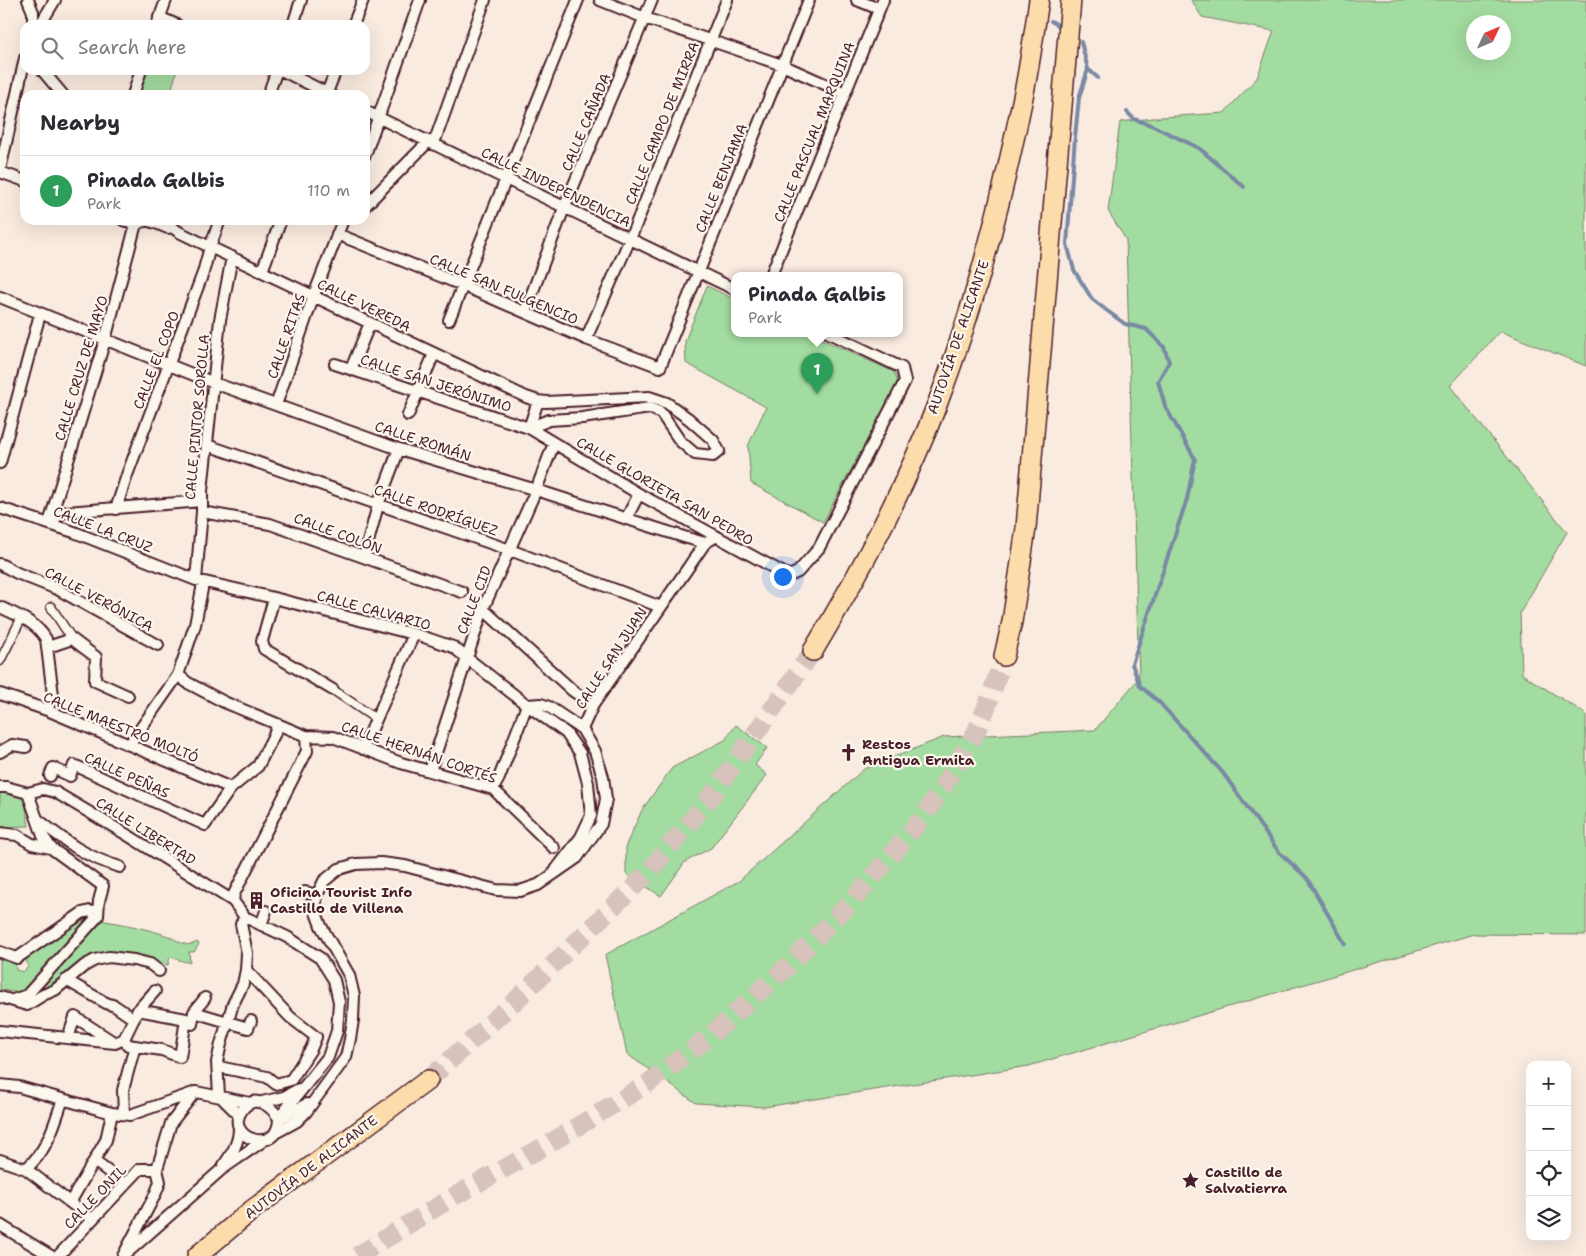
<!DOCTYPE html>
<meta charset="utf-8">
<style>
body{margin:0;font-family:"Shantell Sans",sans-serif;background:#f2f2f3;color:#2b2b33}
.controls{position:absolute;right:15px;bottom:15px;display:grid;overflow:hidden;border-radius:10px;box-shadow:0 5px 20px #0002}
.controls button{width:45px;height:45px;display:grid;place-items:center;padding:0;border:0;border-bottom:1px solid #e1e1e2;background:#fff;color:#2b2b33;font:25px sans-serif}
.compass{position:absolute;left:1466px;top:15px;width:45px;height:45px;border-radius:50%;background:#fff;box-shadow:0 5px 20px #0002;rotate:46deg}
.you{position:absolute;left:782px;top:576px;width:18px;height:18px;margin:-12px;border:4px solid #fff;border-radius:50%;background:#1a73e8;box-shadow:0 0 0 8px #1a73e833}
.badge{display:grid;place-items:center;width:32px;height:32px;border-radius:50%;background:#b45309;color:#fff;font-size:16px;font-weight:700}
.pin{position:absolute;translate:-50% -41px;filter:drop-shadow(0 1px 2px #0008)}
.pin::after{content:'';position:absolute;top:26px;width:18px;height:15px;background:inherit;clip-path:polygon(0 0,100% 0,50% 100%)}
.popup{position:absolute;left:731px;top:272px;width:172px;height:65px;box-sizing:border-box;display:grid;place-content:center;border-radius:10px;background:#fff;filter:drop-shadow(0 1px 4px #0005);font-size:16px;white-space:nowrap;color:#7c7c81}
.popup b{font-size:19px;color:#2b2b33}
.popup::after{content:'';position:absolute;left:50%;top:100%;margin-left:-10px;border:10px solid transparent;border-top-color:#fff}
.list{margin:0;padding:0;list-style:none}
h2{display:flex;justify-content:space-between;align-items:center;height:65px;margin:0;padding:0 20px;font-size:21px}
h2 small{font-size:16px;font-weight:400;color:#7c7c81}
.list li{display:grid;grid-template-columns:32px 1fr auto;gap:15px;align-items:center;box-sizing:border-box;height:70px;padding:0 20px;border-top:1px solid #e1e1e2}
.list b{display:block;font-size:19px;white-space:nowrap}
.list p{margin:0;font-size:16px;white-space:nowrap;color:#7c7c81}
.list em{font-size:16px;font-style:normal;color:#7c7c81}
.icon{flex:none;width:28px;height:28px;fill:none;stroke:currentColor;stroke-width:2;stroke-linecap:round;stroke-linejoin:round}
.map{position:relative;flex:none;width:1586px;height:1256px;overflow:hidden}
.search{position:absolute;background:#fff;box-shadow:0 5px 20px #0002;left:20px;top:20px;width:350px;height:55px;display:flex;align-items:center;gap:12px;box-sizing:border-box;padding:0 18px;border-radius:15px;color:#7c7c81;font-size:19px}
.panel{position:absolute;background:#fff;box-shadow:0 5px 20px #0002;left:20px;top:90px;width:350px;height:135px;border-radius:15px}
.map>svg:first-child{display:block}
.green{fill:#a3dca0;stroke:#767e66;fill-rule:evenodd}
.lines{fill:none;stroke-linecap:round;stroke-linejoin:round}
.stream{stroke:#7989a5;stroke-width:4}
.motorway-tunnel{stroke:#d7c2bc;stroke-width:19;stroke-dasharray:19 9;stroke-linecap:butt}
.pedestrian-casing{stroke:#4a1f2b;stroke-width:11}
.minor-casing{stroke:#4a1f2b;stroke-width:14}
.motorway-casing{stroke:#4a1f2b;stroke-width:22}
.pedestrian{stroke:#fbf7ec;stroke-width:8}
.minor{stroke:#fbf7ec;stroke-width:10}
.motorway{stroke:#fddcac;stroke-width:19}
.labels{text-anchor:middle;stroke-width:4.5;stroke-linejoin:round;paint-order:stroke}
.street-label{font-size:14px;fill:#4a1f2b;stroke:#fbf7ec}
.poi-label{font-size:14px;font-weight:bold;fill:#4a1f2b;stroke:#fbf7ec;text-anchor:start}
</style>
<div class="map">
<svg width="1586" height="1256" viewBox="0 0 1586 1256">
<rect width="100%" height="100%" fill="#faebe0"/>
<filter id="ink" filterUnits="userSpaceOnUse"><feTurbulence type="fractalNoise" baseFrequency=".02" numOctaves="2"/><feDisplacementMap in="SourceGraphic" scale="10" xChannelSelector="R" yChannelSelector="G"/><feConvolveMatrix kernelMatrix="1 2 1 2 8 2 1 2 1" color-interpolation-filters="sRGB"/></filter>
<g filter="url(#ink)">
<!-- green -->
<path class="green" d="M1191 0H1586V366L1500 331 1450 386 1567 532 1520 613 1522 674 1586 714V935L1474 934 1029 1066 764 1107 696 1103 627 1054 605 955 739 881 864 769 944 737 1095 730 1139 678 1126 240 1108 211 1120 122 1162 117 1224 113 1257 78 1274 31 1202 17ZM1504 22V52H1474V22Z
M147 70H177L170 95H139Z
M707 286 734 299V333H808L894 372 898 382 823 522 751 483 748 446 766 407 686 363 685 341Z
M736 725 767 748 755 765 767 775 711 848 685 862 661 896 626 874V845L642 810 672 768 725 740Z
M0 792 18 794 25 803 29 826 0 827Z
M90 915 31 985C18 994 15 993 0 989V956L15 961 16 970 23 972 28 967 26 959 61 930Z
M99 920C123 924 146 928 168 936 178 940 186 949 197 942L199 944 194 952H189L190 962H186L170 957 168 965 120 952 92 954 48 986 44 981Z"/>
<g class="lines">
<!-- stream -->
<path class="stream" d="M1051 21 1061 27
M1081 42 1088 69 1098 78
M1088 69 1079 98 1075 137 1067 244 1074 270 1092 299 1106 310 1125 324 1146 329 1164 347 1169 362 1158 381 1165 406 1195 459 1187 499 1132 664 1140 686 1159 702 1223 773 1279 852 1307 878 1345 944
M1127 112 1134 119 1151 125 1199 148 1244 187"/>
<!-- motorway-tunnel -->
<path class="motorway-tunnel" d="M428 1080 514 1002 647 874 713 794 813 651
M357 1256 453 1197 545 1146 647 1084 709 1037 788 966 854 899 924 816 956 766 976 732 989 701 1004 656"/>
<defs>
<path id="pedestrian" d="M51 607 72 639
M0 661 22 617
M333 690 376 719"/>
<path id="minor" d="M28 0 33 12V25
M600 0 645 18 782 65 845 93
M857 0 874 7 880 6
M159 17 177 25
M40 25 55 0
M157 25 166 0
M293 25 301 0
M353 25 363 0
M42 70 63 95
M281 70 331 95
M133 95 141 70
M268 95 277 70
M326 95 336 70
M365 111 734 289
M434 143 485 0
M365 155 420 0
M0 170 25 58
M0 172 25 181
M365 206 429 141
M123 220 136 225C146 216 157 224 168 228
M162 220 179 232 210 247 526 397 538 401 546 402 649 397 667 403 689 419 713 440 719 451 713 456 695 454 680 441 661 413 650 408 582 418 549 420 529 428
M337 234 462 285 586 339 660 367 809 0
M262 271 281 220
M771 275 883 0
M0 297 214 383 396 448 533 489 684 537 705 543 715 537
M525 312 564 208 652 0
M449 320 578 0
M586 339 630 239 727 0
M335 364 529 428 639 494 789 576 798 572 819 548 905 381 902 368 829 333
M351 369 370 323
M276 405 314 295 343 220
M408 415 434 354
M529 428 538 401
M207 445 510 550 661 607 593 705 582 729
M0 463 40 314
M0 508 74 532 196 580 274 598 421 636 453 647 527 705 566 733 580 753 588 783 591 816 581 837 551 876
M116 509 127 475 203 273 210 247 220 220
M202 512 270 524 462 592
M626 519 639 494
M49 523 105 340 137 220
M49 523 62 513 67 512 202 501
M364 557 378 505 399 449
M0 564 17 573 57 589 158 645
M196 580 202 512V491L220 320 232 257
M274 598 262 641 264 649 333 690
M0 607C17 615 36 622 46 639L53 695 47 710
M661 607 705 543
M483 609 573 691 593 705
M48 647 72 639 96 657 95 681 128 696
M178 675 188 683 224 702 306 736 333 737 401 763 493 789 554 848
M0 694 47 710 231 788
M129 745 178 675 195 625 202 589V582
M363 749 414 634
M0 752 12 745 26 747
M430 771 483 609 536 490 554 443
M50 776 53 768 70 776 74 765 205 825 231 788 258 766 275 733 277 725
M0 787H6L28 793 43 789 55 792 129 836 233 901
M493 789 499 778 527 705
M37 819C65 841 85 857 120 867
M0 833 17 835 32 844 51 848
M305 892 317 895
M261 925 266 911
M0 952 17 958 82 913 90 911 98 916
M66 980 106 1003 115 1006 134 1019
M0 997 27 1005 43 995 55 990 84 966 95 960 109 957 134 960 150 964 159 971
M13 1000 27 995 98 916 99 901 103 886 51 848 43 836 28 793
M138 1010 186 1019
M194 1012 205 998
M0 1031 115 1043 124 1039 138 1010 155 991
M68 1038 75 1017 112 1041
M124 1039 128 1045 162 1050 180 1057 186 1019 192 1024 194 1012 248 1028 251 1021
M219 1067 267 1077 276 1084 291 1080 311 1049 316 1037 290 1017 246 970
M0 1085 19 1087 112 1113 130 1115 196 1092 250 1103
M219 1095 217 1062 221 1044 233 1004 243 984 246 970 247 953 241 924 245 917
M220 1096 239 1115
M262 1102 284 1097 299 1089
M124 1114 123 1090 135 1046
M279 1118C270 1105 254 1093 242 1110 222 1137 279 1158 279 1118L328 1057 337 1031 339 1002 334 980 320 958 287 937 245 917 233 901 234 894 307 751 306 736
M279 1119 307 1104
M275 1133 297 1121 306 1112 346 1057 350 1039 353 1020 354 996 349 975 321 926 315 910 317 895 324 881 339 869 356 864 381 863 405 866 496 890 520 891 538 885 577 858 601 824 606 799 603 777 595 751 582 729 549 707 541 704 527 705
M0 1160 26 1169 92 1219
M94 1161 125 1184
M224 1165C232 1153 239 1143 239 1128
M26 1169C49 1148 53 1127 63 1099
M71 1201 106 1140 112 1113
M0 1225 51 1256
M128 1252 222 1169 263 1141
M58 1256 140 1169H157
M123 1256 155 1195 160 1182 157 1169 171 1123 195 1092"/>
<path id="motorway" d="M813 651C861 571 905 489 938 402 976 303 1002 200 1023 97 1030 65 1034 32 1039 0
M1004 656 1012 622 1026 528 1071 0
M197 1256 252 1210 428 1080"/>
</defs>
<!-- pedestrian casing -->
<use href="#pedestrian" class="pedestrian-casing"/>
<!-- minor casing -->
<use href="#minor" class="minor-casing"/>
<!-- motorway casing -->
<use href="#motorway" class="motorway-casing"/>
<!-- pedestrian -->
<use href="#pedestrian" class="pedestrian"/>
<!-- minor -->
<use href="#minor" class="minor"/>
<!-- motorway -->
<use href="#motorway" class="motorway"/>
</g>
</g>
<!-- icons -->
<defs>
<symbol id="church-bare" viewBox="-9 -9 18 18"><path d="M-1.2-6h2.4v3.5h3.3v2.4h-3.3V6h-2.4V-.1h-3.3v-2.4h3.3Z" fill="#4a1f2b" stroke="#fbf7ec" stroke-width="2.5" paint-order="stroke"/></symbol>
<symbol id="building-bare" viewBox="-9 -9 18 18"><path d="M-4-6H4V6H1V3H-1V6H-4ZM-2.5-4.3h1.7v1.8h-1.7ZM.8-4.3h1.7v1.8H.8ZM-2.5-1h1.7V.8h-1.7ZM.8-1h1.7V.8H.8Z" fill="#4a1f2b" stroke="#fbf7ec" stroke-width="2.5" paint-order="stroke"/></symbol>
<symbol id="sight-bare" viewBox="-9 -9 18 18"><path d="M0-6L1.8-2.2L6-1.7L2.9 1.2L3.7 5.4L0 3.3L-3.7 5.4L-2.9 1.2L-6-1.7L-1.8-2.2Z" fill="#4a1f2b" stroke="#fbf7ec" stroke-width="2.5" paint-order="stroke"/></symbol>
</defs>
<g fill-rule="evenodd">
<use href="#church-bare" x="836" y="740" width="25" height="25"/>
<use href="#building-bare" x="244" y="888" width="25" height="25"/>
<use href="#sight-bare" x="1178" y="1168" width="25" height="25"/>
</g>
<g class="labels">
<!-- street labels -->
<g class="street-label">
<text transform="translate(586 122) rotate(-67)" y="5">CALLE CAÑADA</text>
<text transform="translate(662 123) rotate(-68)" y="5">CALLE CAMPO DE MIRRA</text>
<text transform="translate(814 132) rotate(-68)" y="5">CALLE PASCUAL MARQUINA</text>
<text transform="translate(721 178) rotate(-68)" y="5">CALLE BENJAMA</text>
<text transform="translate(556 187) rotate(26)" y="5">CALLE INDEPENDENCIA</text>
<text transform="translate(504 289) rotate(23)" y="5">CALLE SAN FULGENCIO</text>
<text transform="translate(364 305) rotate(26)" y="5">CALLE VEREDA</text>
<text transform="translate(286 336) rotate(-71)" y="5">CALLE RITAS</text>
<text transform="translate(958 337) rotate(-71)" y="5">AUTOVÍA DE ALICANTE</text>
<text transform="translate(156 360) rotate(-69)" y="5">CALLE EL COPO</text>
<text transform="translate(81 368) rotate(-73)" y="5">CALLE CRUZ DE MAYO</text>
<text transform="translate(436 383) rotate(18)" y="5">CALLE SAN JERÓNIMO</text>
<text transform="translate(197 417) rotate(-85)" y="5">CALLE PINTOR SOROLLA</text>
<text transform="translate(423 441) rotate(18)" y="5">CALLE ROMÁN</text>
<text transform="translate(665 491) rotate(30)" y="5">CALLE GLORIETA SAN PEDRO</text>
<text transform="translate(436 510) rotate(19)" y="5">CALLE RODRÍGUEZ</text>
<text transform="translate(103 529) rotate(21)" y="5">CALLE LA CRUZ</text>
<text transform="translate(338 533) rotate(20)" y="5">CALLE COLÓN</text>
<text transform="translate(99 599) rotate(28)" y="5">CALLE VERÓNICA</text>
<text transform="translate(474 600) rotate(-69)" y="5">CALLE CID</text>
<text transform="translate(374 610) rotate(15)" y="5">CALLE CALVARIO</text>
<text transform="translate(611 658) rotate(-57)" y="5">CALLE SAN JUAN</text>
<text transform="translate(121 727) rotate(22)" y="5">CALLE MAESTRO MOLTÓ</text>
<text transform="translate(419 752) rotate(19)" y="5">CALLE HERNÁN CORTÉS</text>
<text transform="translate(127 775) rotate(24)" y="5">CALLE PEÑAS</text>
<text transform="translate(146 831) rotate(32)" y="5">CALLE LIBERTAD</text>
<text transform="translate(311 1167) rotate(-37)" y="5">AUTOVÍA DE ALICANTE</text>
<text transform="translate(95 1197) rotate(-46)" y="5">CALLE ONIL</text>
</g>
<!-- poi labels -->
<g class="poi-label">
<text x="862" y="749">Restos<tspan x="862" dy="16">Antigua Ermita</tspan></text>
<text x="270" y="897">Oficina Tourist Info<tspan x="270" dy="16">Castillo de Villena</tspan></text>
<text x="1205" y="1177">Castillo de<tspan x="1205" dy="16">Salvatierra</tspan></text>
</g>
</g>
</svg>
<div class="controls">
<button>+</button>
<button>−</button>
<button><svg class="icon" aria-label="locate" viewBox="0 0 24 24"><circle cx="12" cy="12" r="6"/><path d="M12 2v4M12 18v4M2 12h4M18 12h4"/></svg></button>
<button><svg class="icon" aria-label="layers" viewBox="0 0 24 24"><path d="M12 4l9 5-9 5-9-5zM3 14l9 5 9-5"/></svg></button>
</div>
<svg class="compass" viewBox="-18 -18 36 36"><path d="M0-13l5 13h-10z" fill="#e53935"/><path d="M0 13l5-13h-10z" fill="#7c7c81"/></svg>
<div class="you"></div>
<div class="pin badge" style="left:817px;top:394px;background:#2e9e5b">1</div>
<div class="popup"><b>Pinada Galbis</b>Park</div>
<div class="search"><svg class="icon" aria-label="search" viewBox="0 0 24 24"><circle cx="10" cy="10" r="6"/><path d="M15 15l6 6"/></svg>Search here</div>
<section class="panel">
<h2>Nearby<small></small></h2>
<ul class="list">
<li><span class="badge" style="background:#2e9e5b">1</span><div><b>Pinada Galbis</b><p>Park</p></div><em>110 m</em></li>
</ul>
</section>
</div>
